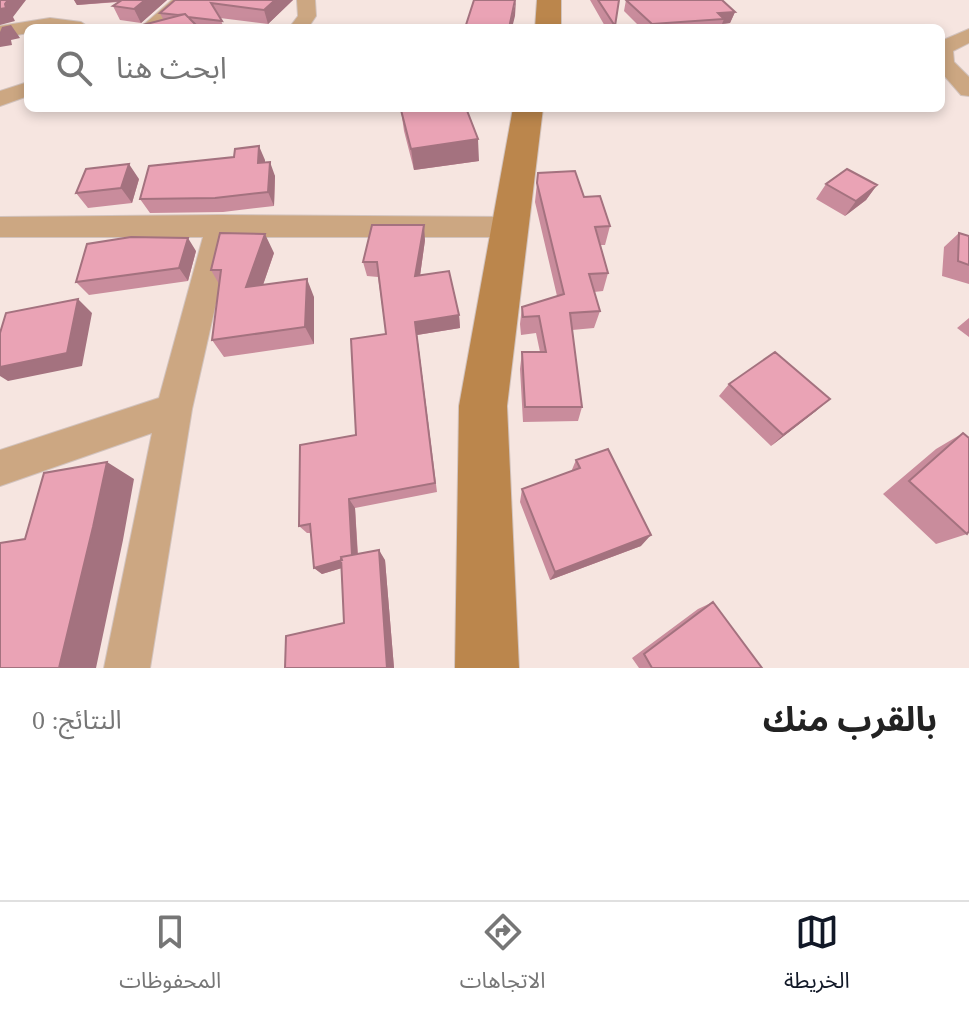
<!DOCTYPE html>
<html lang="ar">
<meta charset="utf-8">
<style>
body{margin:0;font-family:"Times New Roman","Noto Sans Arabic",serif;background:#f2f2f2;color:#222;direction:rtl}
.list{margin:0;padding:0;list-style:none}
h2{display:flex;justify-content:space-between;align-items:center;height:104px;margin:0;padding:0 32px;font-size:34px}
h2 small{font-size:26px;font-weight:400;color:#767676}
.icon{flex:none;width:44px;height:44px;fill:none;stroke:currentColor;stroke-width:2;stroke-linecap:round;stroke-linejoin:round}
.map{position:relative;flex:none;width:969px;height:668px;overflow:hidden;direction:ltr}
.search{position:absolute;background:#fff;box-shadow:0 4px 12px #0003;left:24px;right:24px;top:24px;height:88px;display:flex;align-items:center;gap:20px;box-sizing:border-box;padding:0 28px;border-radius:12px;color:#767676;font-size:30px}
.sheet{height:232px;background:#fff}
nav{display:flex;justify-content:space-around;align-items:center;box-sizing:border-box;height:112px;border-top:2px solid #e0e0e0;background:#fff;font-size:22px;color:#767676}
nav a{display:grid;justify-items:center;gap:4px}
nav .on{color:#111827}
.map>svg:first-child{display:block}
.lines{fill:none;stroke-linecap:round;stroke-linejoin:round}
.minor-casing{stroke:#d2c3be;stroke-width:2}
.secondary-casing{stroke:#d2c3be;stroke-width:2}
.minor{fill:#cca782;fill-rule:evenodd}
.secondary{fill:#bb864c;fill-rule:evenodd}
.wall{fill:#c98c9c}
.shaded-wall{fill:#a4727f}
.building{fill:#eaa3b5;stroke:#a4727f;stroke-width:2}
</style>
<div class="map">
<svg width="969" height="668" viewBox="0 0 969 668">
<rect width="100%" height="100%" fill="#f6e5e0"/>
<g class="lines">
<defs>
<path id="minor" d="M172 0H192L160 28H140Z
M297 0H315L316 16 308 28H289L298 16Z
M50 18 81 22 90 28H28V33L0 38V26Z
M969 29V43L953 51 954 62 969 77V96L961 95 941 72V41Z
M28 82V96L0 106V91Z
M220 215 511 217 521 220 525 227 521 234 511 237H231L192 409 150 668H104L152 433 0 486V450L159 398 203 237H0V217Z"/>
<path id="secondary" d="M537 0H561V28H535Z
M513 108H543L507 406 519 668H455L459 406Z"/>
</defs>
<!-- minor casing -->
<use href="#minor" class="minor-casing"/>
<!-- secondary casing -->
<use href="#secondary" class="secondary-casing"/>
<!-- minor -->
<use href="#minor" class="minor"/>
<!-- secondary -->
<use href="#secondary" class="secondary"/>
</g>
<!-- wall -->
<path class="wall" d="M74 0H167L141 23 120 20 113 6 119 2 77 5Z
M175 0H293L268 24 220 18 224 28H131L163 19 160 13Z
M590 0H619L614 28H606Z
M626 0 735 12 730 23 722 24 721 28H641L624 11Z
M401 110 479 161 414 170 404 131Z
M265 160V163L275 176 274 206 223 212 150 213 140 199Z
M538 173 584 197 610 226 605 245H600L608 273 603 291 594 292 600 311 594 328 572 330 582 407 578 421 523 422 520 369 522 352H540L536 333 521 335 520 324 522 307 557 296 535 202Z
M139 179 132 203 88 208 76 193Z
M826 184 877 185 866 200 845 216 816 199Z
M959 233 969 236V284L942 276 944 247Z
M425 240 420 276 459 315 460 328 417 335 437 492 355 508 358 554 385 560 394 668H285L344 623 342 568 322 574 314 568 311 533H307L299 526 356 435 386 334 378 277 367 276 363 262Z
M196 251 188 281 89 295 76 282Z
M274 253 263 285 314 297V344L224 357 212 340 219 284 211 270Z
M969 318V337L957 328Z
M729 384 816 411 771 446 719 396Z
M963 433 967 534 936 544 883 494 936 449Z
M576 460 641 546 550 580 520 502 522 489 571 472Z
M713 602 762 668H639L632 658 698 609Z"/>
<!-- shaded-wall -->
<path class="shaded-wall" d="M8 0H26L13 17 15 21 0 25V9Z
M74 0H137L77 5Z
M145 0H167L141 23 134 9Z
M275 0H293L268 24 264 10Z
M516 0 515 16 512 28H509Z
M735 12 730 23 722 24 724 19 718 13Z
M11 25 20 38 11 40 12 45 0 47V32L2 27Z
M478 139 479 161 414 170 411 149Z
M259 146 265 160 264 178 258 163Z
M270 162 275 176 274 206 268 192Z
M129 164 139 179 132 203 121 188Z
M877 185 866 200 845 216 856 201Z
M424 225 425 240 418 290 415 276Z
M265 234 274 253 256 305 246 287Z
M188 238 196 251 188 281 179 268Z
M307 279 314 297V344L305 327Z
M78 299 92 313 82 366 8 381 0 376V367Z
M459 315 460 328 417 335 437 492 415 322Z
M830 399 816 411 771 446 783 435Z
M107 462 134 479 123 540 96 668H59Z
M349 499 355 508 358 563 322 574 314 568Z
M651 535 641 546 550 580 555 572Z
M379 550 385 560 394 668H387Z"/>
<!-- building -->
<path class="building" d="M0 0H8L5 4 6 8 0 9Z
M122 0H145L134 9 113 6Z
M175 0H275L264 10 211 3 222 21 188 17 185 14 178 15 160 13Z
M474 0H515L509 28H465Z
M598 0H619L615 26Z
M626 0H722L735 12 718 13 724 19 652 24Z
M185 14 199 28H131Z
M413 108H466L478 139 411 149 401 110Z
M259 146 258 163 270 162 268 192 215 198 140 199 149 166 234 157 235 149Z
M129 164 121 188 76 193 86 169Z
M847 169 877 185 856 201 826 184Z
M575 171 584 197 600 196 610 226 595 227 608 273 589 274 600 311 570 313 582 407H525L522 352H546L539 316 523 317 522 307 564 294 537 183 538 173Z
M372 225H424L415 276 449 271 459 315 415 322 435 483 349 499 352 555 341 557 342 560 314 568 310 524 299 526 300 445 356 435 351 339 386 334 377 262H363Z
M220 233 265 234 246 287 307 279 305 327 212 340 221 270H211Z
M959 233 969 236V265L958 261Z
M131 237 188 238 179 268 76 282 87 244Z
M78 299 67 353 0 367V333L6 313Z
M775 352 830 399 783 435 729 384Z
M963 433 969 438V531L967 534 909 481Z
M608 449 651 535 555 572 522 489 580 468 576 460Z
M107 462 93 527 59 668H0V543L25 539 44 473Z
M379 550 387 668H285L286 636 344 623 341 557Z
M713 602 762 668H652L644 654Z"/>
</svg>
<div class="search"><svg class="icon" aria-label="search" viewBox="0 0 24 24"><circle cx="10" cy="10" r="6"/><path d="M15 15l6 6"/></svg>ابحث هنا</div>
</div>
<section class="sheet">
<h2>بالقرب منك<small>النتائج: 0</small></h2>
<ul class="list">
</ul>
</section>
<nav>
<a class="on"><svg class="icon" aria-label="map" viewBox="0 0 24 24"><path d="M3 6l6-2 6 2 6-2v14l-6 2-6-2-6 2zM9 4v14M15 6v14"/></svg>الخريطة</a>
<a><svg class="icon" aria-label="directions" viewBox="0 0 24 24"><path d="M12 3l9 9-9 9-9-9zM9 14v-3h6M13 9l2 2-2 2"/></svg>الاتجاهات</a>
<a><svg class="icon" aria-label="saved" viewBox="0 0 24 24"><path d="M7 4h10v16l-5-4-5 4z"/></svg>المحفوظات</a>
</nav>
